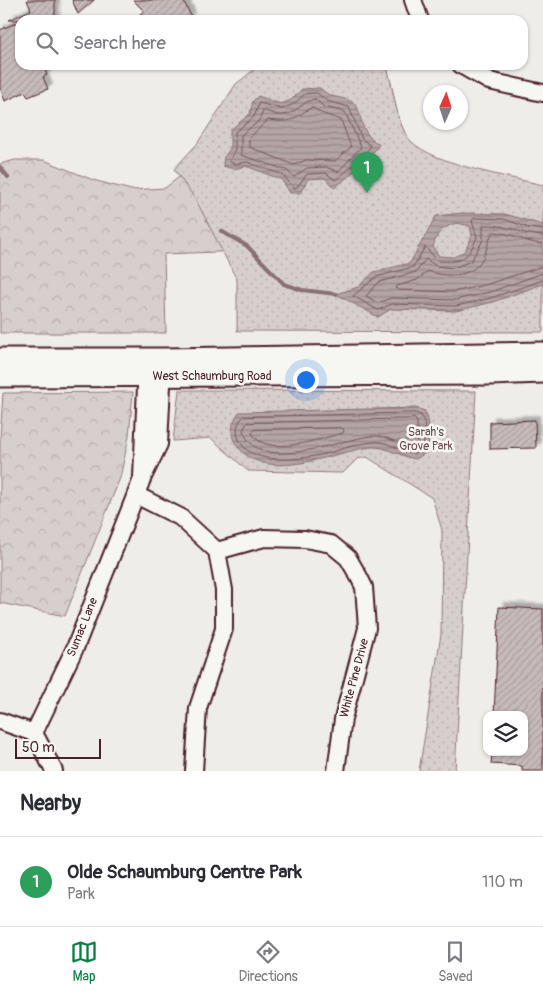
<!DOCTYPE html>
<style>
body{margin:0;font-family:Pangolin,sans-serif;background:#f7f7f7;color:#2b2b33}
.controls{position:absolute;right:15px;bottom:15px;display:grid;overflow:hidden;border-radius:10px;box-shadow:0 1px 4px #0004}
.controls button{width:45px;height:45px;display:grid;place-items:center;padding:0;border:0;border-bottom:1px solid #e1e1e2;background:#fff;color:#2b2b33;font:25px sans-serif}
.compass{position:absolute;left:423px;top:85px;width:45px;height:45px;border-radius:50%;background:#fff;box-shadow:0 1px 4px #0004;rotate:3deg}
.scale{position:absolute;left:15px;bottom:12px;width:86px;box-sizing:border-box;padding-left:5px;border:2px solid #4a1f2b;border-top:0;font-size:14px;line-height:18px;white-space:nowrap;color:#4a1f2b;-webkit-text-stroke:4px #f6f6f2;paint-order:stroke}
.you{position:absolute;left:305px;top:379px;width:18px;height:18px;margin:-12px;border:4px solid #fff;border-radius:50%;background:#1a73e8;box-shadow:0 0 0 8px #1a73e833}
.badge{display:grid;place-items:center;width:32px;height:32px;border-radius:50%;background:#0b8043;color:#fff;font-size:16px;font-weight:700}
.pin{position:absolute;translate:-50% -41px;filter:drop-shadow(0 1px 2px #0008)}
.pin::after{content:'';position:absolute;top:26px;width:18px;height:15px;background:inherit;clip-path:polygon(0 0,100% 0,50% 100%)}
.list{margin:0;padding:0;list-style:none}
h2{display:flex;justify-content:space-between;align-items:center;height:65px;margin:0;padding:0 20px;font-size:21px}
h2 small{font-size:16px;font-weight:400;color:#7c7c81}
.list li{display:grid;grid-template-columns:32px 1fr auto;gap:15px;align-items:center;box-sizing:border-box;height:90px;padding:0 20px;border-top:1px solid #e1e1e2}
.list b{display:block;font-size:19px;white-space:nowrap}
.list p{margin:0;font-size:16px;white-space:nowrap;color:#7c7c81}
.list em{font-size:16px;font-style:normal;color:#7c7c81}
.icon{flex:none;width:28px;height:28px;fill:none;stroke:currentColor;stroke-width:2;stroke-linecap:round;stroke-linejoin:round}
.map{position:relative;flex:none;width:543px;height:771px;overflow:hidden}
.search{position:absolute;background:#fff;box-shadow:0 1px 4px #0004;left:15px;right:15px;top:15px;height:55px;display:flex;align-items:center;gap:12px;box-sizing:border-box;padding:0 18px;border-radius:15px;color:#7c7c81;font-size:19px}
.sheet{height:155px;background:#fff}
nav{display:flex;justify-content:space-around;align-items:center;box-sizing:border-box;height:70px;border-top:1px solid #e1e1e2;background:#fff;font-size:14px;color:#7c7c81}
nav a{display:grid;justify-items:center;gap:2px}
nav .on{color:#0b8043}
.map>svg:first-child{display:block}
.forest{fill:url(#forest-crowns);stroke:#90777c}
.park{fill:url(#park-dots);stroke:#90777c}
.water{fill:url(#water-rules);stroke:#8a6f74;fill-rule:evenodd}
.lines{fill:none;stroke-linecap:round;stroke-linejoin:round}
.shore{stroke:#74545c;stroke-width:1}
.stream{stroke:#8a6f74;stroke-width:4}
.building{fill:url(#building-hatch);stroke:#4a1f2b;filter:url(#shadow)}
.minor-casing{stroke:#4a1f2b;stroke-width:20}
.major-casing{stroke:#4a1f2b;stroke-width:25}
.minor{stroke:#f6f6f2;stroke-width:16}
.major{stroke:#f6f6f2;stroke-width:21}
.labels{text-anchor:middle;stroke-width:5;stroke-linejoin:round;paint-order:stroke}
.street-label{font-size:12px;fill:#4a1f2b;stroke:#f6f6f2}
.park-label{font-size:12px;fill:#6d4b54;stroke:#f6f6f2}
</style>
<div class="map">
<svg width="543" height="771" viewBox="0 0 543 771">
<defs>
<pattern id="forest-crowns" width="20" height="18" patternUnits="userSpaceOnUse" patternTransform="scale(1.25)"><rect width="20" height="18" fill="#d7cfce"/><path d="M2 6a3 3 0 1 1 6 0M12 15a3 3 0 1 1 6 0" fill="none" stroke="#bab1b1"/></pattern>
<pattern id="park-dots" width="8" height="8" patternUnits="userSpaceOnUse" patternTransform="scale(1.25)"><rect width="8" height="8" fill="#d7cfce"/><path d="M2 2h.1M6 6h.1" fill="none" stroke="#bab1b1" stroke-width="1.8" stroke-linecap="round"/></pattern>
<pattern id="water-rules" width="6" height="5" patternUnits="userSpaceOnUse" patternTransform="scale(1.25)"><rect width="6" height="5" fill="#b4a4a5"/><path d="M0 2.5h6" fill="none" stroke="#948587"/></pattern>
<pattern id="building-hatch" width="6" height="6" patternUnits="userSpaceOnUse" patternTransform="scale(1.25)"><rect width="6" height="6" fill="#c6babb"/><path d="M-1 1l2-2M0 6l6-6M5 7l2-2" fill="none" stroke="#ac9fa1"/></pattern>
<filter id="shadow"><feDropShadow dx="4.5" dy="-4.5" stdDeviation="1" flood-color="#0004"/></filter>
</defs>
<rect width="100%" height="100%" fill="#efedea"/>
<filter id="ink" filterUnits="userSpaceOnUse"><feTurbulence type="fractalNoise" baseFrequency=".02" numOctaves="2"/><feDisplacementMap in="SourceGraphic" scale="10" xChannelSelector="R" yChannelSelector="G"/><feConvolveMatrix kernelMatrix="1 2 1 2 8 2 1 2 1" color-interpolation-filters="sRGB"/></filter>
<g filter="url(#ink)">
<!-- forest -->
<path class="forest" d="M386 65C396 92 394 132 420 150 428 155 440 158 449 162L244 251 164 254 166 333H0V164L15 160H44L93 180 131 190 165 188 192 167Z
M133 392 129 436 120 478 65 616 0 603V439L3 393Z"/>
<!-- park -->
<path class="park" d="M260 65H386C394 87 394 113 406 135 422 163 511 177 543 185V332L237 331V280L196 200 174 169 197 144 236 84Z
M179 390 476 391 455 771H419L441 634 442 530 432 498 367 457 357 459 343 473 248 471 211 438 173 441Z"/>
<!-- water -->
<path class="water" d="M320 88C334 101 340 95 352 102 365 110 355 130 379 144 375 153 343 182 334 188L325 178 308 179 300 193H290L282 180 246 166 234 169 223 166 224 157 230 149V130L250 114 253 101 258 96 281 104 291 100 302 89Z
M462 213 505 214 543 225V284L493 302 456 311 391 309 378 317 336 294 358 287 374 272 410 263 436 216ZM457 223 470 226 472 236 465 251 454 257 439 256 433 247C437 232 442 227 457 223Z
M416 408 425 411C431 423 430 439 427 452L416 459C401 457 386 446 372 447 334 451 268 485 238 447 228 435 232 423 239 412Z"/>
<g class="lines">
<!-- shore -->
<path class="shore" d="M317 93 327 101 349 107 362 139 371 146C369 150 340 178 335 180L326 173 307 174 297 187 294 188 283 175 247 162 235 164 229 162 235 149V132L254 117 259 103 282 109 294 104 305 94Z
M315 99 324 107 345 112 361 147 338 172 326 167 307 168 294 177 286 170 241 155V135L259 121 263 111C269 111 276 116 283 115 296 114 302 101 315 99Z
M312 107 321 113 341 120 351 147 335 161 306 160 294 165 249 147V138L268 120C293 123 291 120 312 107Z
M543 230 529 228 504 219 474 218 472 221 477 237C468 259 462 263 438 261L425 247 413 267 376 277 353 296 378 310 392 304 456 306 491 298 543 280
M543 236C521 235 508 224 483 225V240L471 261 453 268 436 266 426 259 416 272 379 282 366 296 378 303 391 298 455 300 490 292 543 273
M543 244C525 243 510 232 493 232 488 240 487 252 481 261 471 278 444 277 428 271L417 280 397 286 395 288 398 290 454 292 488 284 543 266
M415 413 421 415C427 424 425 440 422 449L414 454C400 452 389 441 375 442 353 443 335 453 315 456 292 460 247 465 238 437 236 429 237 423 243 417Z
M415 419 417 422 418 441 413 448C398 445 388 435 373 436 341 438 257 477 243 430L247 423Z
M342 428 344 430 343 433C322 438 265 459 252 433L254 430Z"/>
<!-- stream -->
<path class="stream" d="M0 167 8 177
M221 231 247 246 284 284 302 290 336 294"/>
</g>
<!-- building -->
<path class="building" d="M27 0H55V20H9L31 10Z
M72 0H94L78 14Z
M133 0H183L191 16 187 20H147L140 14 144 11Z
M20 21V65H43L47 75 43 77 48 89 28 97 25 92 5 101 0 88V30Z
M535 420 536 448 490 449V422Z
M499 607 543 609V771H522V766L491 764 492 752H524V715H494Z"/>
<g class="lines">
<defs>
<path id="minor" d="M413 0 420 20
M461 65 489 81 543 93
M142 477 147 364
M136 495 180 517 217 551 264 538 305 539 331 544 348 558 359 577 364 587 367 628 343 719 336 771
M0 721 34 733
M54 771 34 733 75 648 142 479 159 444 163 365
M194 771 198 708 224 629V590L217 551"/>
<path id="major" d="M0 359H163L543 353
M0 376 491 374 543 372"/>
</defs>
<!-- minor casing -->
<use href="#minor" class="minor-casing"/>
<!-- major casing -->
<use href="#major" class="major-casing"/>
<!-- minor -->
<use href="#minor" class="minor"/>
<!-- major -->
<use href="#major" class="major"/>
</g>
</g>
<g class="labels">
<!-- street labels -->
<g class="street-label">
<text x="212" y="380">West Schaumburg Road</text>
<text transform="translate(82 627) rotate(-68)" y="4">Sumac Lane</text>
<text transform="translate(354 678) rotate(-75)" y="4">White Pine Drive</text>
</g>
<!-- park labels -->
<g class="park-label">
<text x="426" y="436">Sarah's<tspan x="426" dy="14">Grove Park</tspan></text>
</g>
</g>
</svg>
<div class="controls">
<button><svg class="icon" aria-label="layers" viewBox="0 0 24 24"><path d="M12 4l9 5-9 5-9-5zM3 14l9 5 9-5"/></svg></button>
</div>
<svg class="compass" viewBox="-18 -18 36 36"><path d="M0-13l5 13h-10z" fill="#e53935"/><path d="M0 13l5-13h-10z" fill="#7c7c81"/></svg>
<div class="scale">50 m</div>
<div class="you"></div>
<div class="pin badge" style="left:367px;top:193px;background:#2e9e5b">1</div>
<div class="search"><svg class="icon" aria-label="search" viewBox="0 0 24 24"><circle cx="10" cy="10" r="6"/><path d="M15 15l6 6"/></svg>Search here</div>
</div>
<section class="sheet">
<h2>Nearby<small></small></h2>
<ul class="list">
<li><span class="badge" style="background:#2e9e5b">1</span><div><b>Olde Schaumburg Centre Park</b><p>Park</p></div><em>110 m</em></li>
</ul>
</section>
<nav>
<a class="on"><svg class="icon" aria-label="map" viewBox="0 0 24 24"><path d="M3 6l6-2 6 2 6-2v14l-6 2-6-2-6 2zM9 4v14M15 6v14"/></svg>Map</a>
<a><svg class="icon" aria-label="directions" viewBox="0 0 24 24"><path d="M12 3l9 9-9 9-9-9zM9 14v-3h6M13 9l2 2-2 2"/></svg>Directions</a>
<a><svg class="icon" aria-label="saved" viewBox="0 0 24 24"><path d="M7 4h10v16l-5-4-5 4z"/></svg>Saved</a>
</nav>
